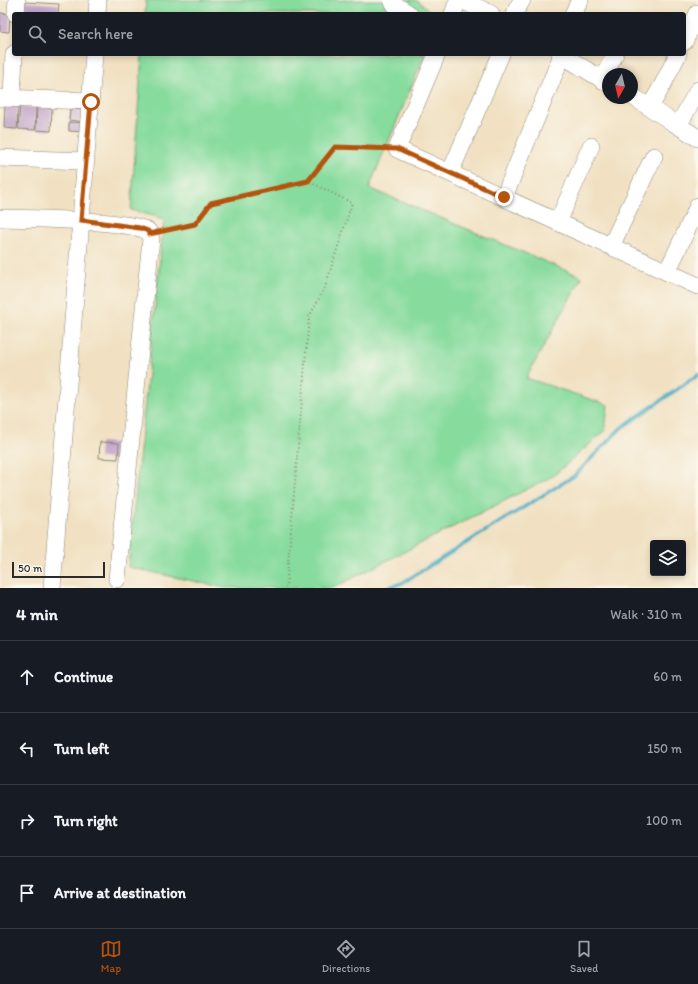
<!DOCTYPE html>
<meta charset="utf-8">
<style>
body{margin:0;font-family:Itim,sans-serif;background:#242831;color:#f1f3f6}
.controls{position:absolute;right:12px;bottom:12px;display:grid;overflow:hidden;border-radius:4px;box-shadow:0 2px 6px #0003}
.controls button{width:36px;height:36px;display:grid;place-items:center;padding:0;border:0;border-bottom:1px solid #363941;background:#171b24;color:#f1f3f6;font:20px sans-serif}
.compass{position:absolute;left:602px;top:68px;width:36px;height:36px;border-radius:50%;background:#171b24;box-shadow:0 2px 6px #0003;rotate:188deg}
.scale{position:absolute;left:12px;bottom:10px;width:93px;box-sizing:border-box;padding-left:4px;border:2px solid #2b2b2b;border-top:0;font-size:11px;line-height:14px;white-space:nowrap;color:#2b2b2b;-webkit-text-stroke:3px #fbf7ec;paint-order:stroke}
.stop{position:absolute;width:12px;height:12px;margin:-9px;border:3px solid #b45309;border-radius:50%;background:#fff}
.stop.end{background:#b45309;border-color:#fff;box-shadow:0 1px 4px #0008}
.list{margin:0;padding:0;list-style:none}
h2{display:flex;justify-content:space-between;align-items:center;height:52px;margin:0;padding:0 16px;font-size:17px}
h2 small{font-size:13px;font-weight:400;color:#9ea1a6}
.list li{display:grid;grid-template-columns:26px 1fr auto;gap:12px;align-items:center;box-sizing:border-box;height:72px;padding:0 16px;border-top:1px solid #363941}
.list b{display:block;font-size:15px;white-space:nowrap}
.list em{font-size:13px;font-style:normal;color:#9ea1a6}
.icon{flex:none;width:22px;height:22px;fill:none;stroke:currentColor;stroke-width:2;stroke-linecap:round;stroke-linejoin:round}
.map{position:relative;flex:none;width:698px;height:588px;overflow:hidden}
.search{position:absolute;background:#171b24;box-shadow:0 2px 6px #0003;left:12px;right:12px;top:12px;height:44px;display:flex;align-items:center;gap:10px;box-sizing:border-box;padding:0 14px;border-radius:4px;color:#9ea1a6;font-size:15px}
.sheet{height:340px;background:#171b24}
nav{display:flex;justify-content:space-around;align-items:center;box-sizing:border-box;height:56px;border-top:1px solid #363941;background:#171b24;font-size:11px;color:#9ea1a6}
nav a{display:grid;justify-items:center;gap:2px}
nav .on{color:#b45309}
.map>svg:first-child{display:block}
.green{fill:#86db9d;stroke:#588364}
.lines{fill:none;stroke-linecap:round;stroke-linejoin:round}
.stream{stroke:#41aac1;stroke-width:3.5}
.building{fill:#b997c4}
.minor-casing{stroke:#8e8676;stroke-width:18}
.path{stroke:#8e8676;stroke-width:2;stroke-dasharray:1 3;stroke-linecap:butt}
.minor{stroke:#fff;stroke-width:17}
.route{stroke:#b45309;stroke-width:5}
</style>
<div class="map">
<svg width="698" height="588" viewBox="0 0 698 588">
<rect width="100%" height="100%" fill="#fbf7ec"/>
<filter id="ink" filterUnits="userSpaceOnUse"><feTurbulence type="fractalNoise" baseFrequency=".025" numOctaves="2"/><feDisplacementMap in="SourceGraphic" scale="8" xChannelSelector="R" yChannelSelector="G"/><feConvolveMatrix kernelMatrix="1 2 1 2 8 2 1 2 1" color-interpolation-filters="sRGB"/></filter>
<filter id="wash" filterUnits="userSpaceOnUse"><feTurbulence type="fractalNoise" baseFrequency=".012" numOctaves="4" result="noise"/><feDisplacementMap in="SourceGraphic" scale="16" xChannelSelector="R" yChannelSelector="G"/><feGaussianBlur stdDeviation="0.9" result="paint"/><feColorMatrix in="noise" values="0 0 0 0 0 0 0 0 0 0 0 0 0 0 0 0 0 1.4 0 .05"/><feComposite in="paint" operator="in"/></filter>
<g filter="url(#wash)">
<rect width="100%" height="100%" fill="#f1e1c2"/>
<!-- green -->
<path class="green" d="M146 0H416L435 14H145Z
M142 54H425L369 188 582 277 526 378 608 405 605 431 553 476 333 588H225L128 567 164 219 131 210Z"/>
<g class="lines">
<!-- stream -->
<path class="stream" d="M387 588 402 583 574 476 621 428 698 375"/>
</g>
<g id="blocks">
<!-- building -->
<path class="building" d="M25 2 59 4 58 14H24Z
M0 13 10 14 9 32 0 31Z
M5 106H18L17 129 4 128Z
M20 106 36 107 35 130 18 129Z
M37 107 52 108 51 131 36 130Z
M70 109 87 110V122L69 120Z
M69 122 86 123 85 132 69 131Z
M100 442 119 443 118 459 99 458Z"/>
</g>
</g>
<g filter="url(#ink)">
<use href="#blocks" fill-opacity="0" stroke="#8e8676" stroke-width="1"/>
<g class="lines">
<defs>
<path id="minor" d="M392 0 395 5 409 14
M462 0 491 14
M16 14 17 0
M97 14 98 0
M453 14 458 0
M514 14 522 0
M573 14 580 0
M684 42 698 13
M437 54 397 149 698 286
M560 54 608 83
M602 80 615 54
M632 96 674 123H678L683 117 698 90
M0 98 91 101
M12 98 14 54
M650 107 662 86 678 54
M674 123 698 138
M0 158 86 161
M450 173 501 54
M504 197 562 55
M0 218C36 219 72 219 109 223 122 225 136 225 148 231L151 239 117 579
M558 222 591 146
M611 246 654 156
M667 272 698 206
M52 588 94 54"/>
</defs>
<!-- minor casing -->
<use href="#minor" class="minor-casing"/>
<!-- path -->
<path class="path" d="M164 231 195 224 211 203 308 181 335 147 384 149
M286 588 309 317 325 287 352 203 308 181"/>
<!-- minor -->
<use href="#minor" class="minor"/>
</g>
</g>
<g class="lines" filter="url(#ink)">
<!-- route -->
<path class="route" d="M91 102 81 220 140 228 148 231 149 234 195 224 211 203 308 181 335 147 397 149 504 197"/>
</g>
</svg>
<div class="controls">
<button><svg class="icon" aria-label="layers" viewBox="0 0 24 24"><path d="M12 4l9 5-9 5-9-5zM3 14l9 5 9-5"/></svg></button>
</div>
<svg class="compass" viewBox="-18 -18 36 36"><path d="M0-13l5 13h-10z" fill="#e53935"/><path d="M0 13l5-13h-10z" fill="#9ea1a6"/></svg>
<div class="scale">50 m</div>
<div class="stop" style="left:91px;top:102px"></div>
<div class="stop end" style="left:504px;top:197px"></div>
<div class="search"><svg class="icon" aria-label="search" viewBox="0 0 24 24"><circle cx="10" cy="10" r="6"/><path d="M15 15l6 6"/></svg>Search here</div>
</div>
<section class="sheet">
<h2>4 min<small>Walk · 310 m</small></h2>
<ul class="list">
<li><svg class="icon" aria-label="ahead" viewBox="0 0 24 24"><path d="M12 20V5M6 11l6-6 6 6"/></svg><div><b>Continue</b></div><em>60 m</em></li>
<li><svg class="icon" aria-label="left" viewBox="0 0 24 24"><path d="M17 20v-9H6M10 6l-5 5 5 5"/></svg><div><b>Turn left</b></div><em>150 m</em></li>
<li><svg class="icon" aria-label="right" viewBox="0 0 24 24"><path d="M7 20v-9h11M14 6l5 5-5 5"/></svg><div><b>Turn right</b></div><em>100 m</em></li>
<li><svg class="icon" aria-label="arrive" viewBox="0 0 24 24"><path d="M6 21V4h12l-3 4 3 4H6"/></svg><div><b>Arrive at destination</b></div></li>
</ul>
</section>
<nav>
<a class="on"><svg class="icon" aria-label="map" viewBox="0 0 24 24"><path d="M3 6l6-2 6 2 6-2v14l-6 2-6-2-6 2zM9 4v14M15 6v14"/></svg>Map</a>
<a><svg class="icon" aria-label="directions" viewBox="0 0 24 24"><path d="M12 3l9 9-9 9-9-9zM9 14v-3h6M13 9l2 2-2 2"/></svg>Directions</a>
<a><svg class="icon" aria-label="saved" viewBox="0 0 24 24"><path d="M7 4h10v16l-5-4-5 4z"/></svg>Saved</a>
</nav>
